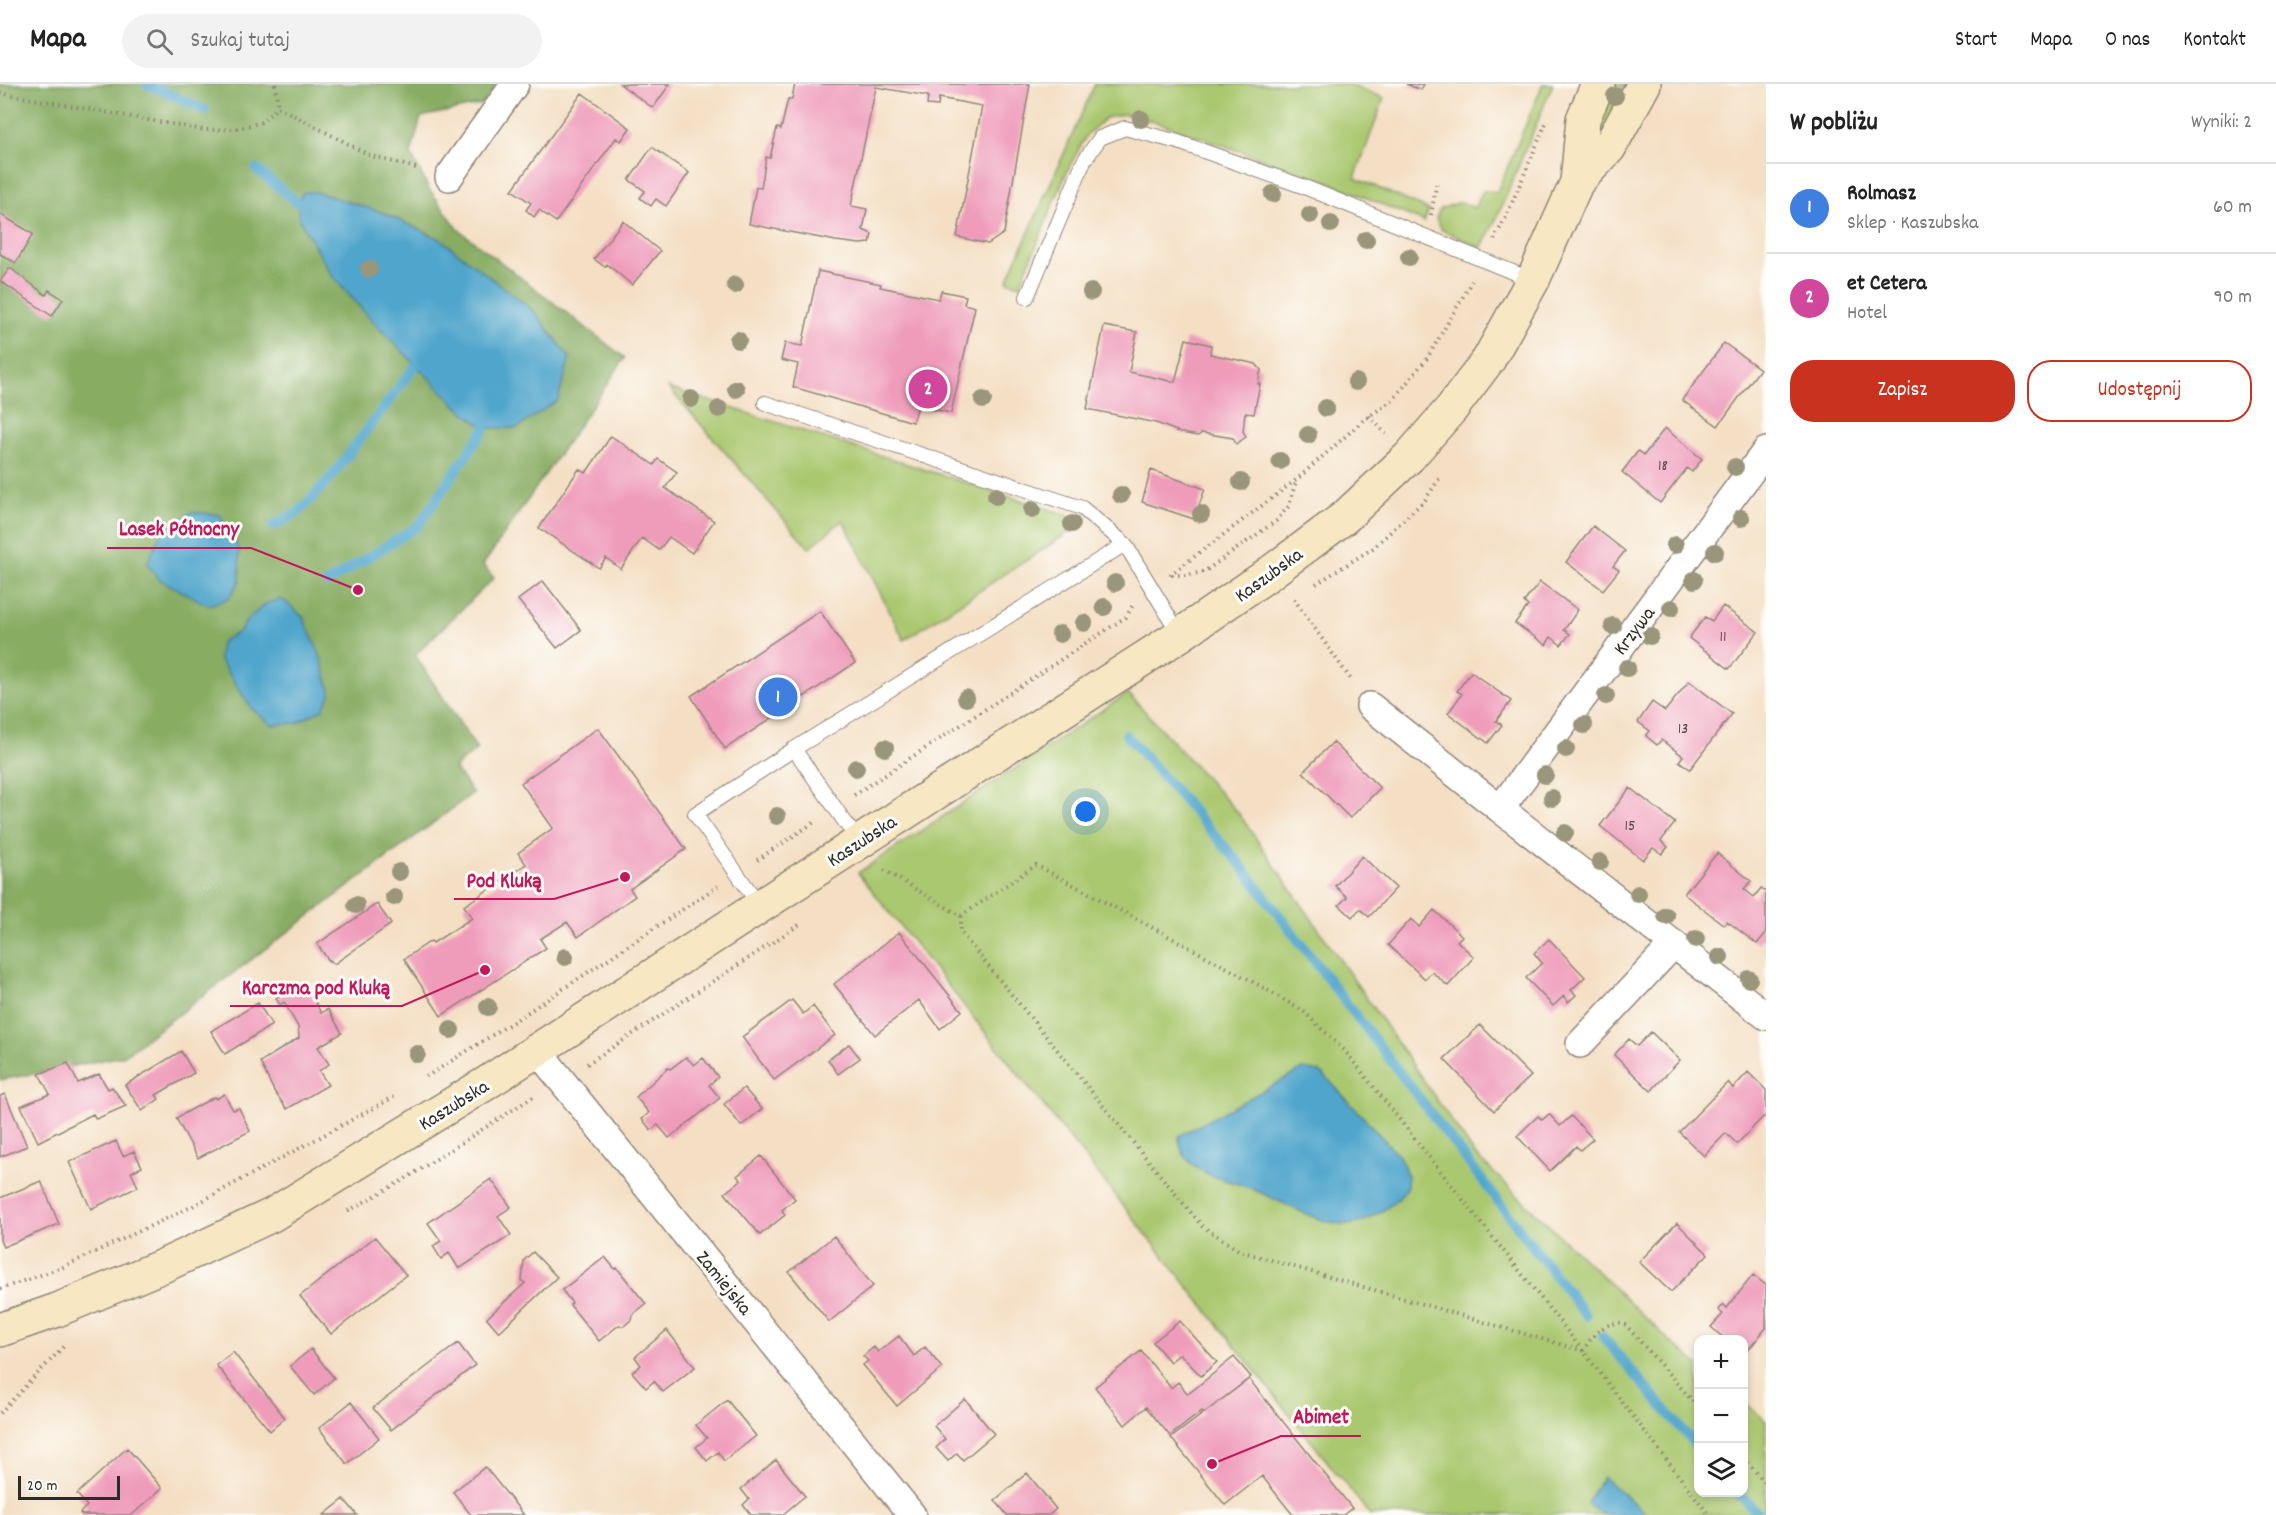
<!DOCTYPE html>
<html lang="pl">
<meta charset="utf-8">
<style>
body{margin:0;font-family:Dekko,sans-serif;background:#f2f2f2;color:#222}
.controls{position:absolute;right:18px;bottom:18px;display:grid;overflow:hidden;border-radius:12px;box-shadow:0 3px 9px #0003}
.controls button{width:54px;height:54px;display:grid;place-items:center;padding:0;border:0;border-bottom:2px solid #e0e0e0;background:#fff;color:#222;font:30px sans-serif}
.scale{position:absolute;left:18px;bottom:15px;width:102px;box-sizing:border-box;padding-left:6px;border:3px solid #2b2b2b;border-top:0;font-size:16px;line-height:21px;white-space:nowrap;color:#2b2b2b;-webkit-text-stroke:4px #fdfcf7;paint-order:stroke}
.you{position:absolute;left:1086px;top:728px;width:21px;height:21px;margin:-15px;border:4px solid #fff;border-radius:50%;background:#1a73e8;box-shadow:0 0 0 9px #1a73e833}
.badge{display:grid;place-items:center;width:39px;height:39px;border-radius:50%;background:#c8321e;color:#fff;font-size:20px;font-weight:700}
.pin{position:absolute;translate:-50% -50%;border:3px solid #fff;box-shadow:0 2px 6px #0006}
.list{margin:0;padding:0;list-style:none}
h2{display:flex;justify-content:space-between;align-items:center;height:78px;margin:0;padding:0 24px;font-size:26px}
h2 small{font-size:20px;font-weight:400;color:#767676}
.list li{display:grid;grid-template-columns:39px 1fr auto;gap:18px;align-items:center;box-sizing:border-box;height:90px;padding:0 24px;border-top:2px solid #e0e0e0}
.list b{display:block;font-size:22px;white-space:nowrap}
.list p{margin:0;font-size:20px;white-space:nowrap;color:#767676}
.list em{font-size:20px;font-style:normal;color:#767676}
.actions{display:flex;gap:12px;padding:18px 24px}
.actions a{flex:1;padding:14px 0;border:2px solid #c8321e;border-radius:24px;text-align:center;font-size:21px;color:#c8321e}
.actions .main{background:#c8321e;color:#fff}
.icon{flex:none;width:33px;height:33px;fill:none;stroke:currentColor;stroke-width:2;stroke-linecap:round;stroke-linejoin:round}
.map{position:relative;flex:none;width:1766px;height:1431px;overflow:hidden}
header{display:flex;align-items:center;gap:36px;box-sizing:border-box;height:84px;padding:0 30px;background:#fff;border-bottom:2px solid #e0e0e0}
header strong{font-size:28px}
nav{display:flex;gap:33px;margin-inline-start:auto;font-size:21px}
.search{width:420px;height:54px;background:#f2f2f2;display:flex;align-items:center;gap:15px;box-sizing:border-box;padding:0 21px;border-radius:33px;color:#767676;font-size:22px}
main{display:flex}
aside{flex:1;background:#fff}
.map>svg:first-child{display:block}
.green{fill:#aac870;stroke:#6a7a4e;stroke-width:1.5}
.forest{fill:#87ac62;stroke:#596c46;stroke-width:1.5;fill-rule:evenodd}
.water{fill:#50a5cc;stroke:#3e687c;stroke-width:1.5}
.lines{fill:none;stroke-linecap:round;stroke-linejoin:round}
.stream{stroke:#50a5cc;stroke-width:10}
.building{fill:#ef9cbb}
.service-casing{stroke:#908578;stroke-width:16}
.minor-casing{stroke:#908578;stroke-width:30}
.secondary-casing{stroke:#908578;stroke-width:36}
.path{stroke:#908578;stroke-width:4;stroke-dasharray:1.5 4.5;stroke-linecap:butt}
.service{stroke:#fff;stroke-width:14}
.minor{stroke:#fff;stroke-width:27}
.secondary{stroke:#f7e8c3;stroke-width:33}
.tree{fill:#9a967b}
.labels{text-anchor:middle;stroke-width:6;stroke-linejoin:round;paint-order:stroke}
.number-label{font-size:16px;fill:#5c474f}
.street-label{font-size:20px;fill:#2b2b2b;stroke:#fdfcf7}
.leader{fill:none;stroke:#c2185b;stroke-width:2}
.callout-dot{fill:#c2185b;stroke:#fdfcf7;stroke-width:2}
.callout-label{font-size:21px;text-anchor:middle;font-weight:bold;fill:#c2185b;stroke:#fdfcf7;stroke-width:6;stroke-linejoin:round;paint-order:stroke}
</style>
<header>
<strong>Mapa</strong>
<div class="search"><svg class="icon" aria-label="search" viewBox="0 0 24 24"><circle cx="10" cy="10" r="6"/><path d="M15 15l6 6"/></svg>Szukaj tutaj</div>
<nav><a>Start</a><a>Mapa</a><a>O nas</a><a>Kontakt</a></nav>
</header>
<main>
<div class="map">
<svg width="1766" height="1431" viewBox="0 0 1766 1431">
<rect width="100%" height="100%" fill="#fdfcf7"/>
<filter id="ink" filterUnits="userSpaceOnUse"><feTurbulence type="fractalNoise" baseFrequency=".0167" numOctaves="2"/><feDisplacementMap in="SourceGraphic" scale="12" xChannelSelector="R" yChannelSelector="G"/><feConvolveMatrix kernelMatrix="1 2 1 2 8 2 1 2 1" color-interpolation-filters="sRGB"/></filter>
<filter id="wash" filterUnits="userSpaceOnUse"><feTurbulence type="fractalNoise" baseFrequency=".008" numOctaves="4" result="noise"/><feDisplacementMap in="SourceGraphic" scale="24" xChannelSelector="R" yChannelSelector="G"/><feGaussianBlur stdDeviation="1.35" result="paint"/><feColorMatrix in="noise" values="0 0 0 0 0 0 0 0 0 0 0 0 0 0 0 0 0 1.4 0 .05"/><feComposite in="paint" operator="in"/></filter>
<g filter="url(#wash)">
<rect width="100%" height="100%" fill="#f4dfc4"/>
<!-- green -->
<path class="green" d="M1095 0H1348L1384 14 1355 94 1429 126 1424 138 1329 98 1156 38 1123 30 1105 34 1086 52 1068 85 1020 201 1007 197Z
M1543 0H1553L1495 138 1481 164 1442 146 1436 135 1440 125 1461 118 1474 124 1483 107 1497 108Z
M1615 0H1625L1606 45 1587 67Z
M669 304 1073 433 1079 442 904 556 843 436 809 464Z
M1128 609 1239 730 1475 1071 1671 1258 1698 1280V1408H1744V1318L1766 1337V1431H1370L858 789Z"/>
<!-- forest -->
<path class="forest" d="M0 0H497L483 20 421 33 411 70 429 105 459 146 625 274 483 481 494 494 415 571 477 665 454 684 473 709 123 972 0 996ZM316 108 381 128 439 155 534 227 570 274 461 326 349 211 331 190 299 135Z"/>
<!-- water -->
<path class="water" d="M303 108H316L381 128 440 155 534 227 570 274 558 316 517 344H485L461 326 373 238 331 190 299 135 298 119Z
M191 428 220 431 239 465 240 497 228 515 208 521 160 496 147 480 160 451Z
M282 515 303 533 320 571 331 609 323 625 297 639 272 641 252 625 219 575 221 558 240 547 248 535 267 519Z
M1303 985 1320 988 1326 993 1399 1072C1415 1101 1408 1110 1382 1127 1373 1132 1364 1139 1353 1140 1321 1143 1280 1116 1250 1104 1230 1096 1210 1095 1192 1080 1183 1072 1179 1064 1179 1052Z
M1603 1393 1648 1431H1604L1587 1419Z"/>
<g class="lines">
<!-- stream -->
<path class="stream" d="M147 0 205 26
M256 85 298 119
M273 442 299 428 332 392 416 281
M327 499 418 442 485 344
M1126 651 1240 780 1586 1232
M1602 1252 1698 1364
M1737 1408 1760 1431"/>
</g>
<g id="blocks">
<!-- building -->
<path class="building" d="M620 0H670L653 24Z
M795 0H1030L1004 149 988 160 957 153 982 22 939 14 938 22 927 21 928 12 876 3 851 122 867 125 863 146 872 150 870 159 860 160 836 157 749 140 756 103 761 104 766 73 770 74 777 44 781 45 788 15H792Z
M1406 0H1424L1421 6Z
M582 9 630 44 621 57 616 54 556 138 539 126 534 133 526 126 531 119 512 106Z
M652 63 689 89 666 122 656 115 651 122 640 114 645 107 629 96Z
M0 130 33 150 16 179 0 170Z
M623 137 660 167 632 201 607 180 605 183 594 175Z
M10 184 46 211 49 206 63 215 52 232 0 197Z
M818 187 881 200 880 203 939 215 941 207 966 212 964 220 975 223 951 329 918 322 913 338 793 303 798 280 781 276 785 259 802 262Z
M1104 242 1137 248 1129 288 1175 298 1186 255 1211 261 1210 270 1256 280 1261 286 1258 300H1260L1254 330 1245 329 1243 347 1246 353 1236 360 1233 354 1202 349 1198 352 1176 348 1177 347 1156 339 1087 325Z
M1724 259 1760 285 1718 342 1682 316Z
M1665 344 1702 375 1692 388 1687 384 1660 419 1622 388 1638 367 1644 371Z
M611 352 654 381 658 375 677 388 665 404 714 437 692 469 669 453 659 466 642 454 621 485 606 474 599 484 539 444 579 385 586 389Z
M1151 386 1205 405 1194 435 1142 418Z
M1593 442 1625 467 1613 482 1619 486 1603 506 1566 478Z
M543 497 581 546 557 564 518 516Z
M1540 498 1578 526 1564 546 1570 550 1561 561 1551 553 1546 561 1515 539 1528 522 1524 518Z
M1723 522 1758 548 1729 585 1689 554 1705 533 1712 537Z
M820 527 855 579 725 665 691 612Z
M1471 588 1511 617 1496 637 1502 641 1488 659 1448 629 1462 610 1457 607Z
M1689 597 1732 630 1690 685 1679 677 1683 672 1661 656 1657 661 1646 652 1650 647 1638 638 1652 618 1665 627Z
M598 644 686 765 630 805 635 812 578 853 567 838 540 855 546 864 441 932 404 875 431 857 433 859 472 834 464 822 526 780 518 769 553 744 521 699Z
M1333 658 1380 704 1350 734 1303 688Z
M1630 704 1675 739 1661 757 1668 763 1662 770 1653 764 1643 776 1600 742Z
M1717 769 1751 797 1744 805 1754 813 1761 804 1766 808V849L1757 860 1727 837 1724 841 1684 810Z
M1362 772 1396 804 1369 833 1360 825 1352 833 1339 821 1347 813 1335 802Z
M377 820 391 840 334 880 330 876 329 877 317 860Z
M1434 826 1462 852 1457 857 1474 873 1448 902 1432 888 1425 895 1388 861 1411 835 1419 843Z
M899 848 962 927 940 945 919 916 875 951 834 900Z
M1549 855 1585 893 1571 906 1576 911 1568 918 1564 912 1553 922 1526 894 1542 879 1534 869Z
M305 898 321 929 328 925 342 949 318 963 329 980 319 987 328 1001 287 1025 274 1007 260 978 299 954 298 943 284 918 280 921 276 914Z
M792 916 803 930 813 922 835 951 774 996 742 953Z
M258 919 272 941 225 970 211 947Z
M1480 941 1531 992 1494 1027 1444 975Z
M1651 948 1680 976 1651 1007 1614 971 1629 955 1637 962Z
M849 960 860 974 838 990 828 976Z
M181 967 194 989 156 1011 159 1015 142 1027 125 1001Z
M686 973 694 981 703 974 718 993 709 1001 720 1014 669 1054 658 1041 651 1046 642 1035 649 1029 636 1013 668 984 670 985Z
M68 979 78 999 99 990 108 1005 112 1003 126 1022 96 1035 93 1030 38 1058 21 1022 50 1010 39 990Z
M1748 988 1766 1006V1033H1763L1737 1060 1726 1049 1704 1072 1679 1048 1728 998 1733 1004Z
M744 1004 762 1025 741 1042 724 1020Z
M5 1010 27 1062 0 1073V1012Z
M224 1010 233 1026 239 1024 250 1047 198 1074 176 1034 214 1013 216 1015Z
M1549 1030 1560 1042 1571 1032 1593 1055 1580 1066 1576 1062 1550 1087 1517 1052 1538 1032 1542 1036Z
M116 1057 123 1072 134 1067 142 1083 131 1088 138 1103 91 1125 69 1078Z
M761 1072 795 1115 782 1126 785 1131 760 1151 725 1109 741 1096 737 1092Z
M491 1095 511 1123 498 1132 511 1151 459 1185 449 1169 441 1175 433 1162 441 1157 428 1139Z
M41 1097 59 1140 3 1163 0 1156V1114Z
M1677 1139 1708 1170 1671 1208 1639 1178Z
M834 1152 873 1202 829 1238 789 1188Z
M375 1153 406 1191 331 1250 300 1212Z
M533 1168 557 1193 499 1248 487 1234 525 1199 522 1197 524 1176Z
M605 1173 615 1185 617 1184 646 1220 632 1231 631 1236 624 1242 619 1241 599 1257 570 1221 572 1219 562 1206Z
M1753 1191 1766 1201V1244L1745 1270 1744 1256H1726L1711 1243 1723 1230 1718 1226 1723 1220 1727 1224Z
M1180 1237 1217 1278 1201 1292 1180 1270 1170 1278 1153 1258Z
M667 1246 695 1283 663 1308 654 1297 646 1304 632 1288 641 1281 635 1273Z
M899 1252 914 1272 925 1263 942 1284 897 1322 863 1281 868 1277 863 1272 874 1263 878 1268Z
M458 1259 475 1281 391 1346 373 1324Z
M311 1265 334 1294 314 1311 290 1282Z
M1141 1267 1171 1304 1178 1298 1188 1310 1234 1273 1251 1293 1204 1329 1202 1327 1170 1352 1146 1323 1125 1341 1095 1303Z
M233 1268 285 1334 270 1347 216 1281Z
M1249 1295 1352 1424 1343 1431H1293L1262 1392 1225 1421 1171 1354Z
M965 1315 994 1350 963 1376 957 1369 948 1377 936 1364 945 1355 934 1342Z
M727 1316 756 1352 724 1377 718 1368 707 1377 696 1363 707 1354 696 1341Z
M351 1318 379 1354 347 1380 319 1344Z
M127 1364 162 1404 132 1431H82L80 1429 87 1422 77 1410Z
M776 1376 805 1412 782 1431H751L743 1421 749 1415 741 1405Z
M485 1383 524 1431H471L453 1408Z
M1027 1389 1056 1425 1049 1431H1007L995 1416Z
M344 1415 357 1431H324Z"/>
</g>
</g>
<g filter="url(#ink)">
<use href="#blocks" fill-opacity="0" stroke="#908578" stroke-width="1.5"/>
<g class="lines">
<defs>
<path id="service" d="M1027 213 1084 77 1100 54 1125 44 1178 58 1302 102 1532 196
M765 319 1082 424 1125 460 1180 551
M794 665 859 758
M760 822 695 730 794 665 1125 460"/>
<path id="minor" d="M449 93 515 0
M1766 367 1500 725 1766 932
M1370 622 1500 725
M1580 960 1674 860
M537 966 912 1431"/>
<path id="secondary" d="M1577 98 1609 64 1644 0
M0 1246 57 1226 165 1181 272 1131 485 1000 1180 551 1263 494 1345 433 1409 373 1452 324 1489 275 1533 196 1577 98 1583 35 1598 0"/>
</defs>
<!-- service casing -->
<use href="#service" class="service-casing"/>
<!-- minor casing -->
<use href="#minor" class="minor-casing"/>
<!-- secondary casing -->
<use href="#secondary" class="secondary-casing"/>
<!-- path -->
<path class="path" d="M275 0 278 23
M0 9 204 46 235 45 262 38 278 23
M278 23 371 72 420 85
M1431 131 1437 97
M1494 156 1506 133 1546 39
M1369 332 1386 350
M1170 491 1296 396 1365 335 1393 316 1428 273 1472 197
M1172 491H1187L1204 488 1276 437 1289 422 1296 397
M1316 500 1373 464 1425 416 1441 392
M1294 515 1352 597
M854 711 1126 533 1134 519
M757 776 816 737
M884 786 961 832
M961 832 1036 781 1250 896 1303 927 1346 968 1583 1267 1709 1431
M961 832V849L1202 1142 1240 1167 1583 1267
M587 980 799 841
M426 993 513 938 718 802
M348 1127 405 1095 536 1011
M0 1205 61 1184 191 1123 394 1013
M1583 1267C1592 1251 1605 1237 1624 1239L1698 1323
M0 1329 65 1261
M1744 1374 1766 1400"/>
<!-- service -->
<use href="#service" class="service"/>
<!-- minor -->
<use href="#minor" class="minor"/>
<!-- secondary -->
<use href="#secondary" class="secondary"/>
</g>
<!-- trees -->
<g class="tree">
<circle cx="1615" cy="12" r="9"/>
<circle cx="1141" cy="35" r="9"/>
<circle cx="1273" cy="110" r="9"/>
<circle cx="1310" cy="131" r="9"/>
<circle cx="1331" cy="140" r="9"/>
<circle cx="1366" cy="156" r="9"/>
<circle cx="1409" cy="173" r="9"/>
<circle cx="369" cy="185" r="9"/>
<circle cx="735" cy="201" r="9"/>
<circle cx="1091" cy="208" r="9"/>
<circle cx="738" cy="256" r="9"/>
<circle cx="1356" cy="298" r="9"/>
<circle cx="736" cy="305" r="9"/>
<circle cx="691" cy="315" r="9"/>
<circle cx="983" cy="316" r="9"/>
<circle cx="1326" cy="324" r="9"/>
<circle cx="719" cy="325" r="9"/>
<circle cx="1308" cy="351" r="9"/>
<circle cx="1280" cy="377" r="9"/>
<circle cx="1735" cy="383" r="9"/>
<circle cx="1241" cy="398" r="9"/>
<circle cx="1121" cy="411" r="9"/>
<circle cx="996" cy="412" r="9"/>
<circle cx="1032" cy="426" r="9"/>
<circle cx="1201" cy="430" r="9"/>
<circle cx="1741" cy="434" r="9"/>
<circle cx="1072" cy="440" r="9"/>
<circle cx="1675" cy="461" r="9"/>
<circle cx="1715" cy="468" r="9"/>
<circle cx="1694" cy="496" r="9"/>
<circle cx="1115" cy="499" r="9"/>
<circle cx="1104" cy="523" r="9"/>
<circle cx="1671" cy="524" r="9"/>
<circle cx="1084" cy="539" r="9"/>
<circle cx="1613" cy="542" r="9"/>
<circle cx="1060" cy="550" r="9"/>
<circle cx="1650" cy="552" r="9"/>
<circle cx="1627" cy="584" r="9"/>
<circle cx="1606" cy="612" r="9"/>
<circle cx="966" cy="614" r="9"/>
<circle cx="1584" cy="641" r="9"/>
<circle cx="885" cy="664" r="9"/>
<circle cx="1566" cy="665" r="9"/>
<circle cx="856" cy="684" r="9"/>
<circle cx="1545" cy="691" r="9"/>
<circle cx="1552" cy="714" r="9"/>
<circle cx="777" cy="732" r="9"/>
<circle cx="1565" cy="749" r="9"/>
<circle cx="1600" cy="778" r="9"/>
<circle cx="399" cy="788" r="9"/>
<circle cx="1638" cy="810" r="9"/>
<circle cx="394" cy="813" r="9"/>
<circle cx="356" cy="821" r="9"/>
<circle cx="1666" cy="832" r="9"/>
<circle cx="1696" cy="855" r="9"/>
<circle cx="565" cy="873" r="9"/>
<circle cx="1720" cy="873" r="9"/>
<circle cx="1749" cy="895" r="9"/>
<circle cx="488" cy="923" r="9"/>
<circle cx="451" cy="946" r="9"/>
<circle cx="417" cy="970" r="9"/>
</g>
</g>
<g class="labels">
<!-- number labels -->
<g class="number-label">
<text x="1663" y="386">18</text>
<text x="1723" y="557">11</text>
<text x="1683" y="649">13</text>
<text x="1630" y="746">15</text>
</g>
<!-- street labels -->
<g class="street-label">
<text transform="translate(1268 490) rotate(-36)" y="7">Kaszubska</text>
<text transform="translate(1633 546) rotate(-53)" y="7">Krzywa</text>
<text transform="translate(861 756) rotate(-33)" y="7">Kaszubska</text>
<text transform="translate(453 1020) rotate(-32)" y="7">Kaszubska</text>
<text transform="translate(725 1198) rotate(51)" y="7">Zamiejska</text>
</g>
</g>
<!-- callouts -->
<path class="leader" d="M358 506L251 464H107M625 793L554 815H454M485 886L402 922H230M1212 1380L1281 1352H1361"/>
<g class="callout-dot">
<circle cx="358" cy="506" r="6"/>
<circle cx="625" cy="793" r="6"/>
<circle cx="485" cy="886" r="6"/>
<circle cx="1212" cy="1380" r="6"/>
</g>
<g class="callout-label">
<text x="179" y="451">Lasek Północny</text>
<text x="504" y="803">Pod Kluką</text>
<text x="316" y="910">Karczma pod Kluką</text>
<text x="1321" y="1339">Abimet</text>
</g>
</svg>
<div class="controls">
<button>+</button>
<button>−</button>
<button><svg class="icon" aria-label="layers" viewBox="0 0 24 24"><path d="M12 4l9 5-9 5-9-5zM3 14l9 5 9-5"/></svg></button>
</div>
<div class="scale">20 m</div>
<div class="you"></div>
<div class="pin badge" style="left:778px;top:613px;background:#3f7fe0">1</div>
<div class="pin badge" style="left:928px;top:305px;background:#d1479c">2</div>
</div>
<aside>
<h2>W pobliżu<small>Wyniki: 2</small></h2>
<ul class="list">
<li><span class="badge" style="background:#3f7fe0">1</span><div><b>Rolmasz</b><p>Sklep · Kaszubska</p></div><em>60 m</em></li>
<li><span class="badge" style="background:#d1479c">2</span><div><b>et Cetera</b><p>Hotel</p></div><em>90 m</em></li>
</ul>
<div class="actions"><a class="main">Zapisz</a><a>Udostępnij</a></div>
</aside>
</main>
